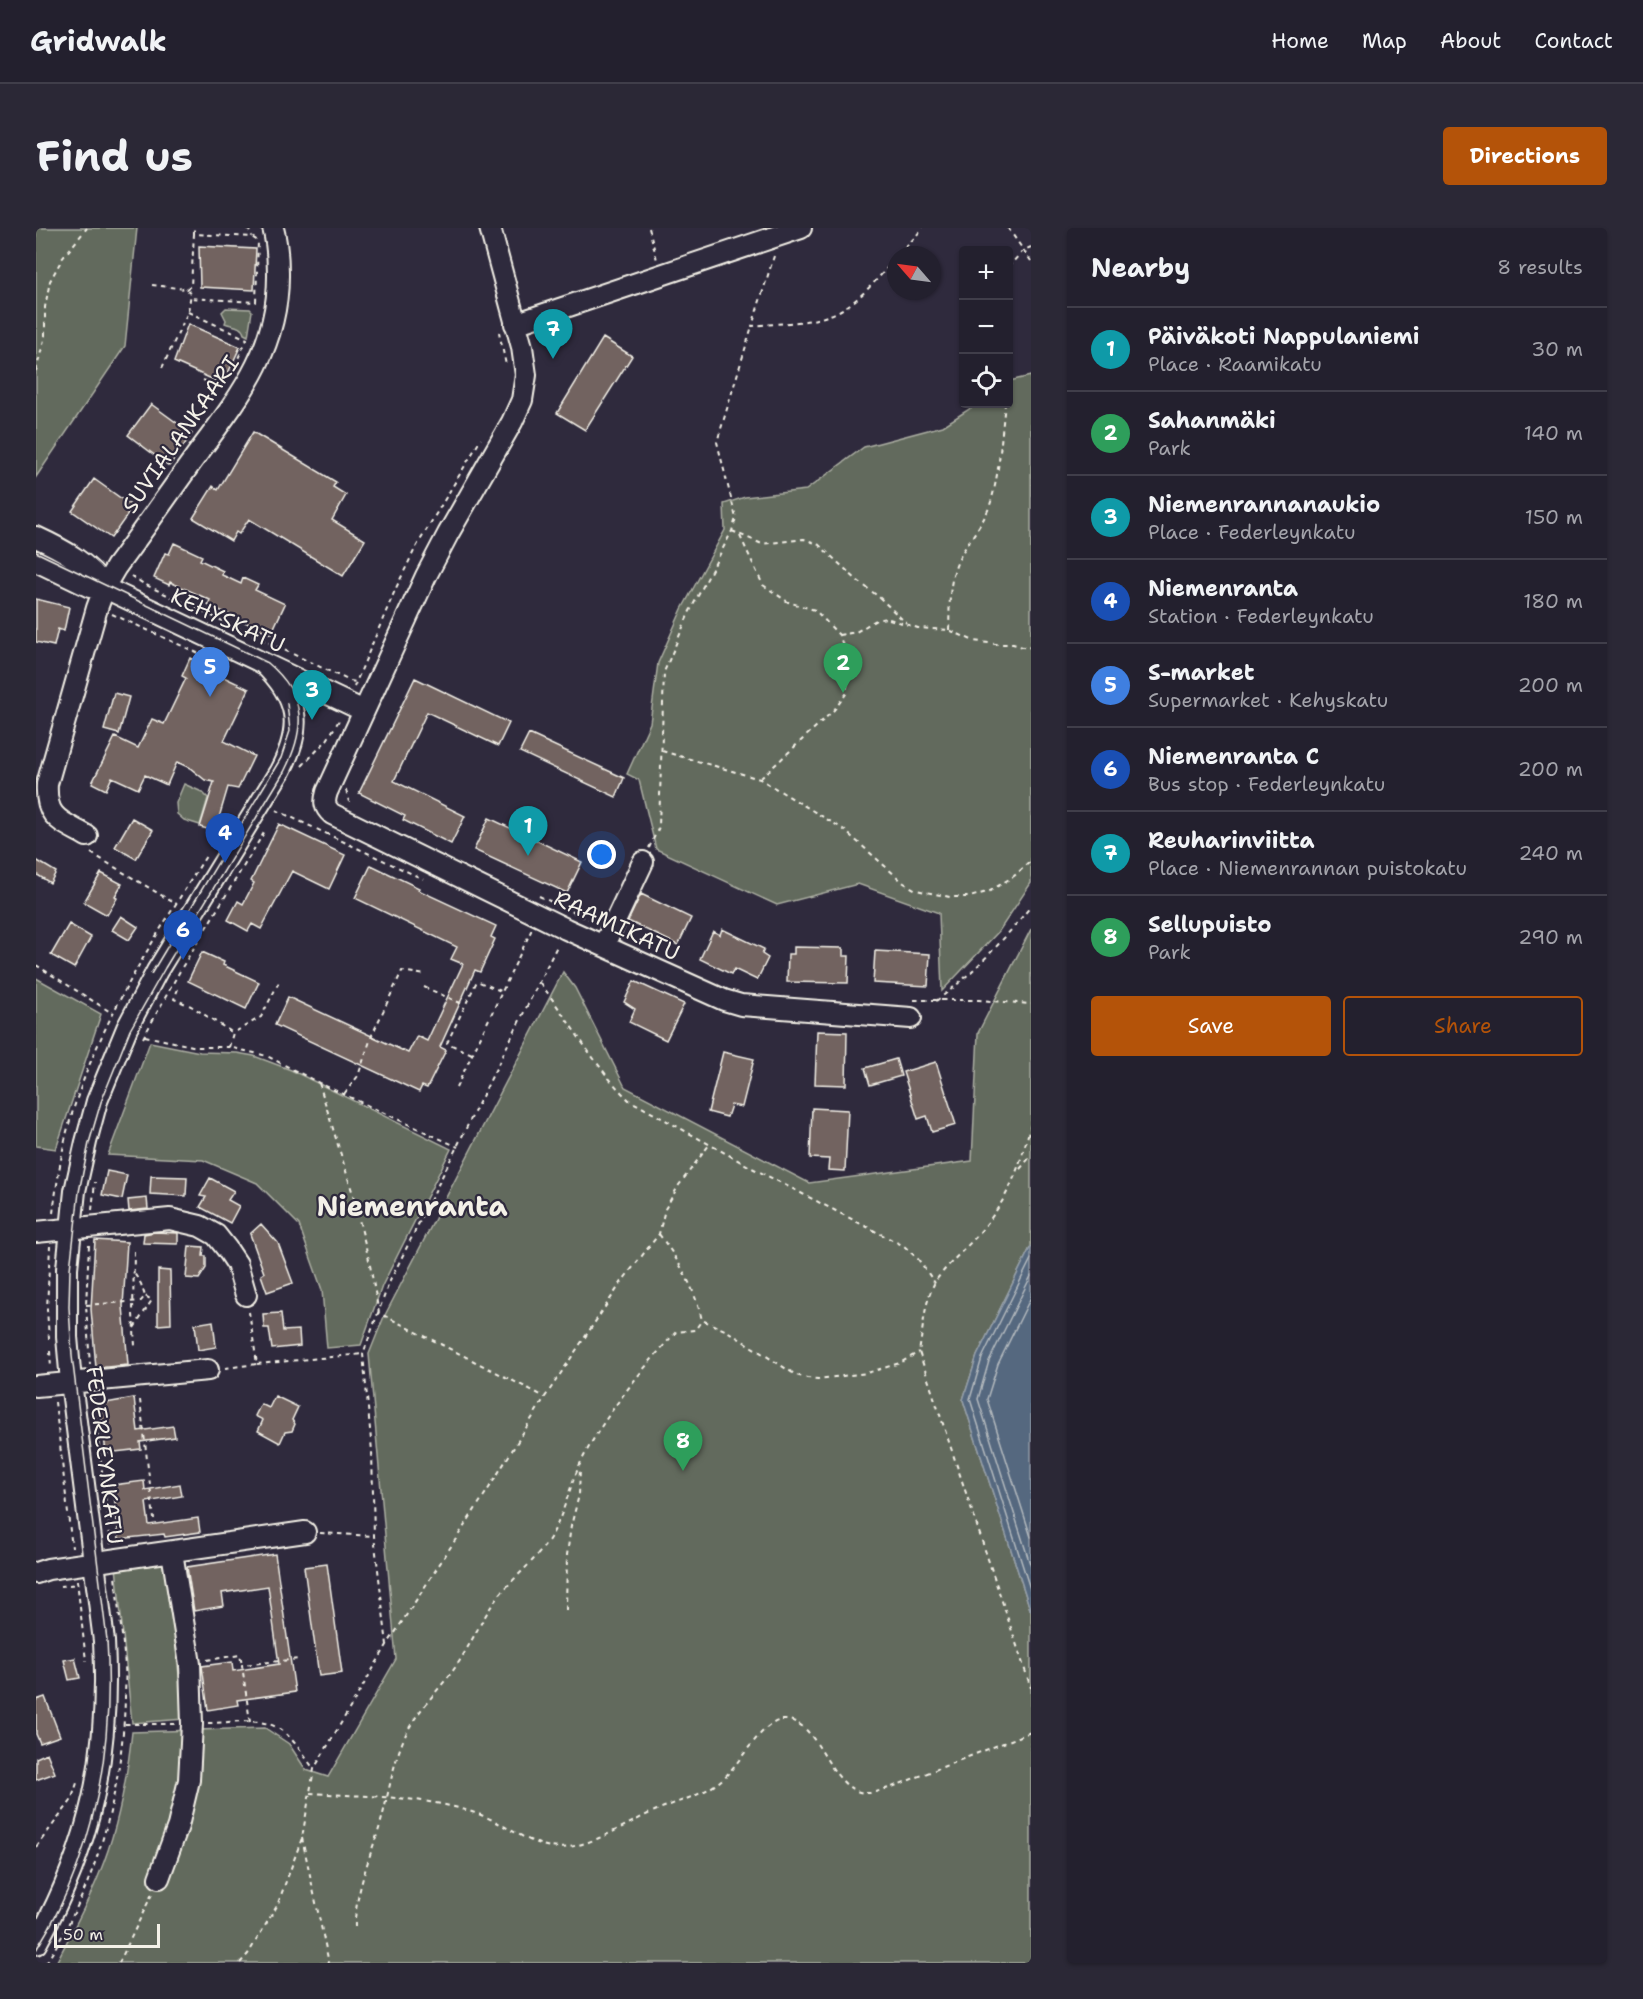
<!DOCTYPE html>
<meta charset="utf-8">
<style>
body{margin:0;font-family:"Shantell Sans",sans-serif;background:#2b2836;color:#f1f3f6}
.controls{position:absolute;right:18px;top:18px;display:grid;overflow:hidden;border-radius:6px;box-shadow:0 2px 4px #0004}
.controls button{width:54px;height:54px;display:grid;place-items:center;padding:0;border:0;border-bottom:2px solid #403e4a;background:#23202e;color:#f1f3f6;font:30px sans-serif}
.compass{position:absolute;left:851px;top:18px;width:54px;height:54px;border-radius:50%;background:#23202e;box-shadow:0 2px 4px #0004;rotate:298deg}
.scale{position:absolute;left:18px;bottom:15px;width:106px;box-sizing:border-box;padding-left:6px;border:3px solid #f4f1e8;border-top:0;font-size:16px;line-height:21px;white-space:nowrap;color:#f4f1e8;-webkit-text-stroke:4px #2f2a3d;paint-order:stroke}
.you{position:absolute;left:566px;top:627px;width:21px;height:21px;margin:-15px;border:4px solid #fff;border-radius:50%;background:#1a73e8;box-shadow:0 0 0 9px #1a73e833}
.badge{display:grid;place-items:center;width:39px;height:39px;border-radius:50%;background:#b45309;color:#fff;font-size:20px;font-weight:700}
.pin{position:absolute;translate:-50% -50px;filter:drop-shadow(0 2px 3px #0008)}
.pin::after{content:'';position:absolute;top:32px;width:21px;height:18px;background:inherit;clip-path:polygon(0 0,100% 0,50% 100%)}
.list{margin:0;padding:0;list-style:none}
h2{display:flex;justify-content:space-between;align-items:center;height:78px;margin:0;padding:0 24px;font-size:26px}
h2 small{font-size:20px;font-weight:400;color:#a3a3aa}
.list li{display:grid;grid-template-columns:39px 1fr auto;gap:18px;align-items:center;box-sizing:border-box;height:84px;padding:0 24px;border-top:2px solid #403e4a}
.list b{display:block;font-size:22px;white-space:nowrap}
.list p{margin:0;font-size:20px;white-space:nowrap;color:#a3a3aa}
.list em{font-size:20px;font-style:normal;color:#a3a3aa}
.actions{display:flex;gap:12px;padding:18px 24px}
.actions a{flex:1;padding:14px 0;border:2px solid #b45309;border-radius:6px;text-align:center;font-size:21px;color:#b45309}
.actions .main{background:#b45309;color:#fff}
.icon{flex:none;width:33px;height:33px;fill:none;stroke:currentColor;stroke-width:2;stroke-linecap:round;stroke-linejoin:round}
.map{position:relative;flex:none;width:995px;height:1735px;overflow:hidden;border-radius:6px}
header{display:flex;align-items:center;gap:36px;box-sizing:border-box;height:84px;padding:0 30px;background:#23202e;border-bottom:2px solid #403e4a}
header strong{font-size:28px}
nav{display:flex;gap:33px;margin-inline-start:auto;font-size:21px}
.intro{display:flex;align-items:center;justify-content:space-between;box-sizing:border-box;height:144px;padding:0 36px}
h1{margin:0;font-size:42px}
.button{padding:15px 27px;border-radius:6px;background:#b45309;color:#fff;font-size:21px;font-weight:700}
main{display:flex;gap:36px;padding:0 36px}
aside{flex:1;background:#23202e;border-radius:6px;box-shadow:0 2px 4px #0004}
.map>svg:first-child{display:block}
.green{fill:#626a5d;stroke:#abaea2;stroke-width:1.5}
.water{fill:#54677f;stroke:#949ea9;stroke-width:1.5}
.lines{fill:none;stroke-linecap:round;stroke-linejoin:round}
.shore{stroke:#b4babe;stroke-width:1.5}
.building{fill:#726360;stroke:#f4f1e8;stroke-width:1.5}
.minor-casing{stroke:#f4f1e8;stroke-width:24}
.path{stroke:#f4f1e8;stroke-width:2;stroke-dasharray:4.5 4.5;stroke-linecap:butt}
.minor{stroke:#2f2a3d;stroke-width:20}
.tram{stroke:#f4f1e8;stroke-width:1.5}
.labels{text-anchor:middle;stroke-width:4.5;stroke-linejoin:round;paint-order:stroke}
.street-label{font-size:22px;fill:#f4f1e8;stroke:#2f2a3d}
.district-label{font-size:28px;font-weight:bold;fill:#f4f1e8;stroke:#2f2a3d}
</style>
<header>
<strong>Gridwalk</strong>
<nav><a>Home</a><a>Map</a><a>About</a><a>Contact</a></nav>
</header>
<div class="intro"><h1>Find us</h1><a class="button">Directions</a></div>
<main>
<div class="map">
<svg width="995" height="1735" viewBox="0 0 995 1735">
<rect width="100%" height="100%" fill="#2f2a3d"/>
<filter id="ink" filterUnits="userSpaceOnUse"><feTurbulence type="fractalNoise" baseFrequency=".0167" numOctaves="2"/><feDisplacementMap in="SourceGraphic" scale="12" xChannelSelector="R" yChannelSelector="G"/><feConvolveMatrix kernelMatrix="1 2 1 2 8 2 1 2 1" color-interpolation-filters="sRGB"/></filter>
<g filter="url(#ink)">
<!-- green -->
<path class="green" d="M0 0H101L89 118 0 249Z
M190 80 214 81 216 83 212 108 208 106C206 97 196 98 189 95L190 92 186 84Z
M995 148V655L963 703 906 763 903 685 822 656 741 677 620 621 603 552 591 546 614 495 622 435 646 381 689 302 688 276 709 269 770 262 828 219 907 198 941 176H972L973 153Z
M148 556 166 564 172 570 164 597 148 592 141 586 140 575Z
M995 701V1018L941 1128 927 1172 995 1384V1735H20C35 1705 52 1675 64 1644 82 1600 91 1551 96 1504L229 1500 253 1516 270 1542 292 1549 360 1431 333 1126 347 1091 527 744 539 760 589 859 773 955 936 933 942 805Z
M0 750 65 786 20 921 0 918Z
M114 814 164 824 201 825 218 828 255 842 415 921 346 1058 325 1117 291 1120 286 1062 263 997 221 955 167 932 72 927Z
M130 1333 148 1491 96 1495 80 1339Z"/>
<!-- water -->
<path class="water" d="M995 1018V1384L927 1172 941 1128Z"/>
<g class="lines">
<!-- shore -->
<path class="shore" d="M995 1031 946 1130 934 1171 995 1364
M995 1048 953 1133 942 1171 995 1339
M995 1069 962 1136 951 1171 995 1309"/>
</g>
<!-- building -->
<path class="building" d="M163 18 220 21 218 62 164 59Z
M152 96 204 119 187 156 138 134Z
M567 110 596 128 549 202 521 185Z
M115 176 156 206 133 238 92 207Z
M217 204 300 254 297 259 310 267 296 292 329 312 307 348 213 291 203 306 200 304 195 313 157 290 177 258 182 262Z
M58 251 97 279 75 310 36 283Z
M138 315 166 328 164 332 187 343 186 347 205 356 207 350 222 357 219 362 249 376 235 406 172 377 174 372 134 354 133 357 118 350 129 325 133 326Z
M0 371 33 379 28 403 22 401 18 418 0 414Z
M154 430 178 441 177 444 213 461 188 513 218 528 202 561 192 559 179 603 164 599 178 554 169 552 154 540 141 534 131 557 109 547 102 561 76 549 70 562 56 555 79 509 102 520 116 491 128 496 150 450 146 448Z
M379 450 473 495 462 518 391 484 358 553 429 588 415 616 367 592 369 588 323 565Z
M78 465 93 469 83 506 68 502Z
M493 506 588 550 580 569 484 524Z
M96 590 117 602 100 631 79 619Z
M453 590 546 634 531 665 438 622Z
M243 596 309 627 293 661 256 643 225 701 216 696 212 703 192 692 202 673 207 676 218 655 215 653Z
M0 632 20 644 14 655 0 646Z
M335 637 383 660 382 662 460 698 455 709 459 711 444 744 439 742 404 819 410 822 391 860 386 858 383 864 239 797 252 769 372 825 381 808 391 813 427 736 415 731 421 719 319 670Z
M65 645 86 656 79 668 81 670 71 687 48 674Z
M605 666 655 690 642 717 592 693Z
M85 688 102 699 93 712 76 702Z
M33 696 55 709 38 740 15 727Z
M686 701 728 721 726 726 732 730 721 752 698 741 695 746 664 731 677 703 684 707Z
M758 719 807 720V728H813L812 755 751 754 752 726H758Z
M839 723 894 726 892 758 837 755Z
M166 724 188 734 187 737 223 754 210 781 152 753Z
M598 753 648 776 630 812 593 794 599 781 588 774Z
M781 803 811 804 810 857 779 856Z
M687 824 718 831 706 879 695 877 691 889 672 884Z
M860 831 865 848 834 857 829 840Z
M900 834 920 897 896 904 891 888 882 891 867 844Z
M776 880 812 882 809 943 792 942 793 931 774 930Z
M71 943 91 947 86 971 66 967Z
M115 948 151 949 150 968 114 966Z
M174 950 198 963 192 972 203 978 194 995 164 979 170 969 164 968Z
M111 970 112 981 93 983 92 972Z
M225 996 242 1015 257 1055 231 1064 225 1047 228 1045 214 1006Z
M119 1004 142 1005V1016L107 1015 108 1006Z
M59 1012 91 1014 87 1078 92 1137 60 1140 55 1081Z
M153 1018 168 1019 167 1028H170V1040L163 1051 150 1050Z
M122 1042 134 1043 135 1096 122 1097Z
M245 1085 247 1103 263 1102 264 1118 236 1121 233 1100H228L227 1086Z
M177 1093 180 1119 162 1122 159 1096Z
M239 1168 262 1179 256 1192 259 1196 256 1203 249 1204 244 1215 222 1203 227 1192 219 1188 225 1176 233 1180Z
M98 1170 102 1203 137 1198 139 1209 104 1214 105 1221 70 1225 64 1176Z
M108 1253 109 1262 144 1256 146 1268 110 1274 113 1297 162 1290 164 1304 129 1309 128 1306 83 1311 77 1257Z
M239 1326 259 1464 201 1472 202 1477 172 1482 166 1438 196 1434 197 1443 243 1436 232 1358 186 1365 188 1378 158 1383 151 1339Z
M291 1336 306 1445 283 1448 268 1339Z
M39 1430 44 1450 33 1452 28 1432Z
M9 1469 24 1508 4 1515 0 1506V1472Z
M11 1525 19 1545 0 1552V1530Z"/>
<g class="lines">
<defs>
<path id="minor" d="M454 0 486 119 490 147 486 172 476 194 412 306 390 348 291 564C288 574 288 579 296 586L530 701 688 772 705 777 875 790
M479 96 765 0
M0 309C26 321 53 335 69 360
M0 333 54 359 69 360 328 483
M51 608C25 593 9 591 11 556L61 380 70 356 80 339C106 304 131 268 157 232 201 172 243 123 242 45 242 29 241 15 237 0
M568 717 607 634
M0 1004 134 991 164 998 180 1007 191 1021 201 1036 210 1067
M0 1158 172 1142
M0 1345 12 1341 269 1304
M123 1650 142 1598 153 1552 156 1496 154 1436 136 1324
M0 1716C56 1616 74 1526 68 1413L35 1154 31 1109V1040L39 963 50 914 61 873 91 800 121 743 244 543C268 498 263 470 227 435"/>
</defs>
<!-- minor casing -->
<use href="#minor" class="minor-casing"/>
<!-- path -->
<path class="path" d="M212 0 216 9
M613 0 621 32
M972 0 995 33
M158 6V0
M863 27 887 0
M738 28 716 98C741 95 770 96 794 87 821 77 841 51 860 30
M972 39 988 22 995 19
M116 57 150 61 155 65 152 84 126 140
M150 61 155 58 158 6 216 9 222 13 220 74 154 70
M152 84 211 111 193 150
M463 104 470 137
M0 143 9 108V79L14 53 26 31 51 0
M167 152 188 160
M696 303 726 316 768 311 782 316 822 353 843 369 870 395
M704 308 727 357 752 374 779 382 803 407 810 425 813 446 810 466 798 482 724 551
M95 348 108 356 314 453 320 454
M76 386 188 437
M913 402C914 378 912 355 922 333 931 313 947 297 954 277 964 245 965 208 969 176
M803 407 820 404 840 392 850 390 882 400 913 402 938 413 959 416H977L990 420 995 419
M318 459 360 360 379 321 445 211
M626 523 724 551 807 601 868 655 880 662 914 669H934L954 663 978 648 995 633
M266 538 291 512 305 489
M310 562 313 574
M240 582 387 651
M613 620 623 599 628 444 653 385 696 303 700 290 681 214 716 98
M55 625 140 676
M503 668 552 691
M0 737 76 785
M504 755C534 793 558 838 593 872L718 941 868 1018 882 1031 899 1055
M388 759 429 777
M142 761 138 771 155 778 197 805
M878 772H943L995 776
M900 773C937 746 966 714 995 678
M109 808 161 819H193L231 828 283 855 422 919
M107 810 145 741 229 603
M193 819 197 805 225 789 243 754
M436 826 411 815 441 753 465 763
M283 855 316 963 333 1032 343 1085 509 1169
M420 860 496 701
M308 866 322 848 336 807 366 743 389 747
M995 896C983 940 975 967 944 1004 933 1018 905 1042 898 1056 888 1076 887 1102 883 1124L995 1460
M984 941 995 928
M56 982 59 954
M17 985C21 955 25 925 33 896 61 797 116 714 170 628
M623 1006C644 1035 657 1056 666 1092L691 1103 760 1147 771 1150 782 1151 831 1145 864 1135 883 1124
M53 1017 50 1077 54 1137
M98 1023 97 1086 99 1118
M50 1077 105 1073 109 1068 105 1056 98 1045
M98 1100 116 1072 109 1068
M13 1111 11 1081 14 1018
M14 1123 15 1141
M221 1136 327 1126
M189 1140 221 1136 213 1084
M57 1170 75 1316
M104 1172 118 1291
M19 1174 36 1320
M284 1305 338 1308
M41 1352 50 1433
M24 1358 42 1356
M530 1382 531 1327 535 1298 543 1267 544 1240
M351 1417 338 1308 336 1223 327 1126 353 1055 522 716
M171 1432 204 1427 206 1437
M214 1494 206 1437 263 1431
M172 1495C194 1495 226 1488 245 1502 258 1511 268 1528 278 1541
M89 1496H139
M274 1565C331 1569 390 1567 445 1587 473 1597 501 1625 533 1619 564 1614 593 1594 621 1582 642 1573 665 1568 683 1554 703 1539 725 1493 747 1492 785 1489 792 1568 834 1565 841 1564 849 1561 856 1559L995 1504
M266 1610 293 1735
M0 1619 35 1573 42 1552
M319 1699C318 1673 332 1632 341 1607 352 1574 355 1538 370 1506 381 1483 401 1464 416 1444 433 1421 444 1393 461 1370 476 1351 496 1336 510 1316 527 1292 532 1262 544 1236 567 1189 605 1142 640 1104L659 1102 666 1092
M10 1735C61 1655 86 1565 89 1471 89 1461 90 1450 89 1439 87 1409 82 1379 79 1348
M83 1735 116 1666
M204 1735 212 1726 241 1678 266 1610 278 1541 351 1417 453 1260 509 1169 587 1052 623 1006 629 981 643 957 673 917"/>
<!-- minor -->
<use href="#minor" class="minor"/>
<!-- tram -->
<path class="tram" d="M0 324 232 435C271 468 270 501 248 544L129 740 94 802 65 874 53 915 43 964 34 1041 33 1079 36 1128 71 1412C78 1522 59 1628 0 1722
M115 746 245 530 254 503 251 475"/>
</g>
</g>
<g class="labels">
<!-- street labels -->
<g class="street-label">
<text transform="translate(144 206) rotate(-55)" y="8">SUVIALANKAARI</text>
<text transform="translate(192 392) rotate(25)" y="8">KEHYSKATU</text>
<text transform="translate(581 697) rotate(25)" y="8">RAAMIKATU</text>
<text transform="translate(69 1227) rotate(83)" y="8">FEDERLEYNKATU</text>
</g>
<!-- district labels -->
<g class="district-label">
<text x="376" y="988">Niemenranta</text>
</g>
</g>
</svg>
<div class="controls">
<button>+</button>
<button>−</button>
<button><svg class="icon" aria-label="locate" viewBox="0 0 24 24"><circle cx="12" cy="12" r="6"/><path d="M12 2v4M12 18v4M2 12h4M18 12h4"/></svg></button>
</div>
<svg class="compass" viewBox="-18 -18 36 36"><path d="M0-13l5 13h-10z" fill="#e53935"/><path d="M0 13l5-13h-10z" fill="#a3a3aa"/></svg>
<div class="scale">50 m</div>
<div class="you"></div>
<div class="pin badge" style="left:492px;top:628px;background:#0f9aa8">1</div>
<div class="pin badge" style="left:807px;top:465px;background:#2e9e5b">2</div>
<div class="pin badge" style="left:276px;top:492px;background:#0f9aa8">3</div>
<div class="pin badge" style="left:189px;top:635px;background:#1a4fb4">4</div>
<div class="pin badge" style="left:174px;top:469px;background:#3f7fe0">5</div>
<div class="pin badge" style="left:147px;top:732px;background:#1a4fb4">6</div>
<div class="pin badge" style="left:517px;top:131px;background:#0f9aa8">7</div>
<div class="pin badge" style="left:647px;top:1243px;background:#2e9e5b">8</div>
</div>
<aside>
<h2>Nearby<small>8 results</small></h2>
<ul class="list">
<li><span class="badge" style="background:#0f9aa8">1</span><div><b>Päiväkoti Nappulaniemi</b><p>Place · Raamikatu</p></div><em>30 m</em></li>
<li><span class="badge" style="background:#2e9e5b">2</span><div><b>Sahanmäki</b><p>Park</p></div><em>140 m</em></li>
<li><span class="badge" style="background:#0f9aa8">3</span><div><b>Niemenrannanaukio</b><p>Place · Federleynkatu</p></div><em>150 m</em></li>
<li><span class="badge" style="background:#1a4fb4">4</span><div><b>Niemenranta</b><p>Station · Federleynkatu</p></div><em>180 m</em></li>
<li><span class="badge" style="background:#3f7fe0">5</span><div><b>S-market</b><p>Supermarket · Kehyskatu</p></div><em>200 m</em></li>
<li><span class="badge" style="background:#1a4fb4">6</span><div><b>Niemenranta C</b><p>Bus stop · Federleynkatu</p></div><em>200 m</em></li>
<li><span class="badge" style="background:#0f9aa8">7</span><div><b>Reuharinviitta</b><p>Place · Niemenrannan puistokatu</p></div><em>240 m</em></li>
<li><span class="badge" style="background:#2e9e5b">8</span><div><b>Sellupuisto</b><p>Park</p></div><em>290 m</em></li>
</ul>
<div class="actions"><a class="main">Save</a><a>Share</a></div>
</aside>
</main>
